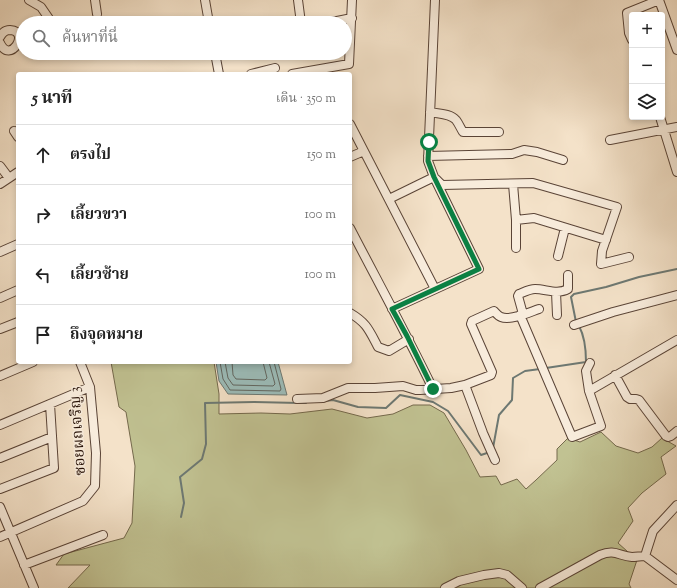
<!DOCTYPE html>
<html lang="th">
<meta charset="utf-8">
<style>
body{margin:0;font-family:"Sorts Mill Goudy","Noto Serif Thai",serif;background:#f6f6f6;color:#222}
.controls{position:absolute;right:12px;top:12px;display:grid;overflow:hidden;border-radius:4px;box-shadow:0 2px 6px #0003}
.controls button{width:36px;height:36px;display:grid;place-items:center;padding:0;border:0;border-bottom:1px solid #e0e0e0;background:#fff;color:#222;font:20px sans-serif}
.stop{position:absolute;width:12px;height:12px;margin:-9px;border:3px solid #0b8043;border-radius:50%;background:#fff}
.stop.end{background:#0b8043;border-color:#fff;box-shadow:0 1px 4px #0008}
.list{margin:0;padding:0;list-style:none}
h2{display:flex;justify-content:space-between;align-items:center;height:52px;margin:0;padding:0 16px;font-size:17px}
h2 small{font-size:13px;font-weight:400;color:#767676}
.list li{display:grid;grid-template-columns:26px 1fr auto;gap:12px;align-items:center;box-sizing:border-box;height:60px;padding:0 16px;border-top:1px solid #e0e0e0}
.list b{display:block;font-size:15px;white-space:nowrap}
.list em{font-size:13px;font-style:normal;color:#767676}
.icon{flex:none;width:22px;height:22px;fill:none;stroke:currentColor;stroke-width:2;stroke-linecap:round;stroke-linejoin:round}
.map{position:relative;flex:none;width:677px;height:588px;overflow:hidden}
.search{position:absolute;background:#fff;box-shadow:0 2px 6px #0003;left:16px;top:16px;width:336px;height:44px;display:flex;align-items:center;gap:10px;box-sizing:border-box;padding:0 14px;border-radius:22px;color:#767676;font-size:15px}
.panel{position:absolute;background:#fff;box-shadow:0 2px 6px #0003;left:16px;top:72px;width:336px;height:292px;border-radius:4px}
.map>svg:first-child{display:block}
.green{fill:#c1c292;stroke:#74694c}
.water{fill:#9cbdba;stroke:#6d7872}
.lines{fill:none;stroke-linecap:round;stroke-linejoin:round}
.shore{stroke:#616660;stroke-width:1}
.stream{stroke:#6d7872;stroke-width:2}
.minor-casing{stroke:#5a4437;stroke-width:10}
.minor{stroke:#f8ecdc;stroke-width:8}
.route{stroke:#0b8043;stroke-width:5}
.labels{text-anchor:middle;stroke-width:3;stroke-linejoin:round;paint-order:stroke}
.street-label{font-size:15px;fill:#261006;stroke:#f8ecdc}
</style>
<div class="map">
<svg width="677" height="588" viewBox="0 0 677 588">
<rect width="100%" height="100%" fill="#f4e2c9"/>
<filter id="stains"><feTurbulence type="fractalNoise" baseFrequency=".005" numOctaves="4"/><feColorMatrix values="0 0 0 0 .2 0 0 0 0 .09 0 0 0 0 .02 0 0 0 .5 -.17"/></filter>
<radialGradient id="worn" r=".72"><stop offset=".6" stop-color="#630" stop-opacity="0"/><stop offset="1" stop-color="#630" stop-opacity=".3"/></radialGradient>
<!-- green -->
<path class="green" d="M111 362H214L219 394V414L261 413 290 414 332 409 367 418 393 414 413 405H430L444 413 466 450 480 477 496 476 501 485 517 479 526 489 536 480 557 460V449L568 438 580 442 601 432 616 446 638 453 652 447 662 438 676 446 661 457 666 474 642 493 628 508 633 521 618 543 637 560 629 584 631 588H68L90 565H56L64 554 124 538 132 523 135 466 126 412 119 407Z"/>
<!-- water -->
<path class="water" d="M216 362H278L287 395 228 394 219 381Z"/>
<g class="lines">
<!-- shore -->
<path class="shore" d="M220 362 223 379 230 390 280 391 281 389 274 362
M225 362 228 378 233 385 273 386 275 384 269 362
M232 362 233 375 236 379 265 380 267 378 263 362"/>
<!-- stream -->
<path class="stream" d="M576 322 571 297 574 294 606 287 639 277 677 269
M546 368 586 362C586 348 585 337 579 326
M325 401 333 400 358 407 386 408 400 395 433 402 448 411 481 455 490 452
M493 448 499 415 512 400 513 378 525 371 540 369
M181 517 184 503 180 477 202 459 206 444 205 403 254 402 299 403H306"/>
<defs>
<path id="minor" d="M29 0 41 7 52 23
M95 0 97 14
M205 0 209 23
M298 0 301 23
M659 0 677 50
M327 23 352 18
M0 37C2 33 5 30 10 30 31 31 10 65 0 43
M632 40 629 33 627 13 659 0
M215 53 219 74
M251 74 275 68
M292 74 349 64 352 0
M430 112C438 114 450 113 456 120 459 124 461 129 463 132H499
M660 117 677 172
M350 124 435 289
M14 131 18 137
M610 140 677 127
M428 156 512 154 524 150 537 152 563 160
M350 157 364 151
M0 166 9 178
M436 179 442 185 533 183 617 207 602 251 601 264 629 257
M0 184 18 172
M513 184 516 220V248
M389 199 434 177
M516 220 534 218 606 240
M350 228C378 282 407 335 433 389
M0 252 18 244
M558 256 565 228
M556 292 557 315
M0 298 18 290
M392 309 479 269 434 177 428 161 435 0
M350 313C367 323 369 330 378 347L389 351 409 339
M523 314 518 296 519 294C524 292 530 289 535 289 546 289 557 295 568 289V275
M520 315 572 437 601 426 589 391 586 371 590 363
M574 325 613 312 677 295
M0 329 18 322
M615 375 627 397 630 399H636L639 400 666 436 668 437 671 436 677 431
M0 376 33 362
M465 385 483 433 495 460
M589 391 677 340
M297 399 323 398 348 388H375L403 386 416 390H420L451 388 465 385 491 375 492 372 471 324 472 321 494 311C496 313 498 316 501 317 511 321 530 312 539 309
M0 425 90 387
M0 458 52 437
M0 489 54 468 50 404
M0 507 34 588
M0 537 83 501 95 486 96 453 90 387 80 362
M645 556 653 531 677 505
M24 565 103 535
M445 588 459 581 484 575 499 573 507 575 522 588
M540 588 600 555C615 549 619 556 632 557 636 557 641 556 645 556L677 580"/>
</defs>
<!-- minor casing -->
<use href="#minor" class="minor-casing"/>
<!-- minor -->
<use href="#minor" class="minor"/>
</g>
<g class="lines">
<!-- route -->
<path class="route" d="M429 142 428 161 434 177 479 269 392 309 407 336 433 389"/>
</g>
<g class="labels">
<!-- street labels -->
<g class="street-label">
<text transform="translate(77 431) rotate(-94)" y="5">ซอยผถเจริญ 3</text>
</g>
</g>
<rect width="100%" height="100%" filter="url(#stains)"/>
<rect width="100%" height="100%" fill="url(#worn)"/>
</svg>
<div class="controls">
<button>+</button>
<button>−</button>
<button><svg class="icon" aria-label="layers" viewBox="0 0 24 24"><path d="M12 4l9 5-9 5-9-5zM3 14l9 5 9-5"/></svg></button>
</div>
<div class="stop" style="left:429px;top:142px"></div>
<div class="stop end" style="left:433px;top:389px"></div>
<div class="search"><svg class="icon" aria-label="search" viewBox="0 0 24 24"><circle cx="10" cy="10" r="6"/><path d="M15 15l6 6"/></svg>ค้นหาที่นี่</div>
<section class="panel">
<h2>5 นาที<small>เดิน · 350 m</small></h2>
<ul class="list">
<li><svg class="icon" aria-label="ahead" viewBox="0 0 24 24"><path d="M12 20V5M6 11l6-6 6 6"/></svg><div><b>ตรงไป</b></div><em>150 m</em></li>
<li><svg class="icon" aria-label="right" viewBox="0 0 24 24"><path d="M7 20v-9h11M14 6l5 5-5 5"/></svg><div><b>เลี้ยวขวา</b></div><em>100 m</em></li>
<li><svg class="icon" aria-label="left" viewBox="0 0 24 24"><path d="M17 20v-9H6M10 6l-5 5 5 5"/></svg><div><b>เลี้ยวซ้าย</b></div><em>100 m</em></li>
<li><svg class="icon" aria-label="arrive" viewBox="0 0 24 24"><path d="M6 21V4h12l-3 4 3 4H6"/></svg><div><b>ถึงจุดหมาย</b></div></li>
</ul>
</section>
</div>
